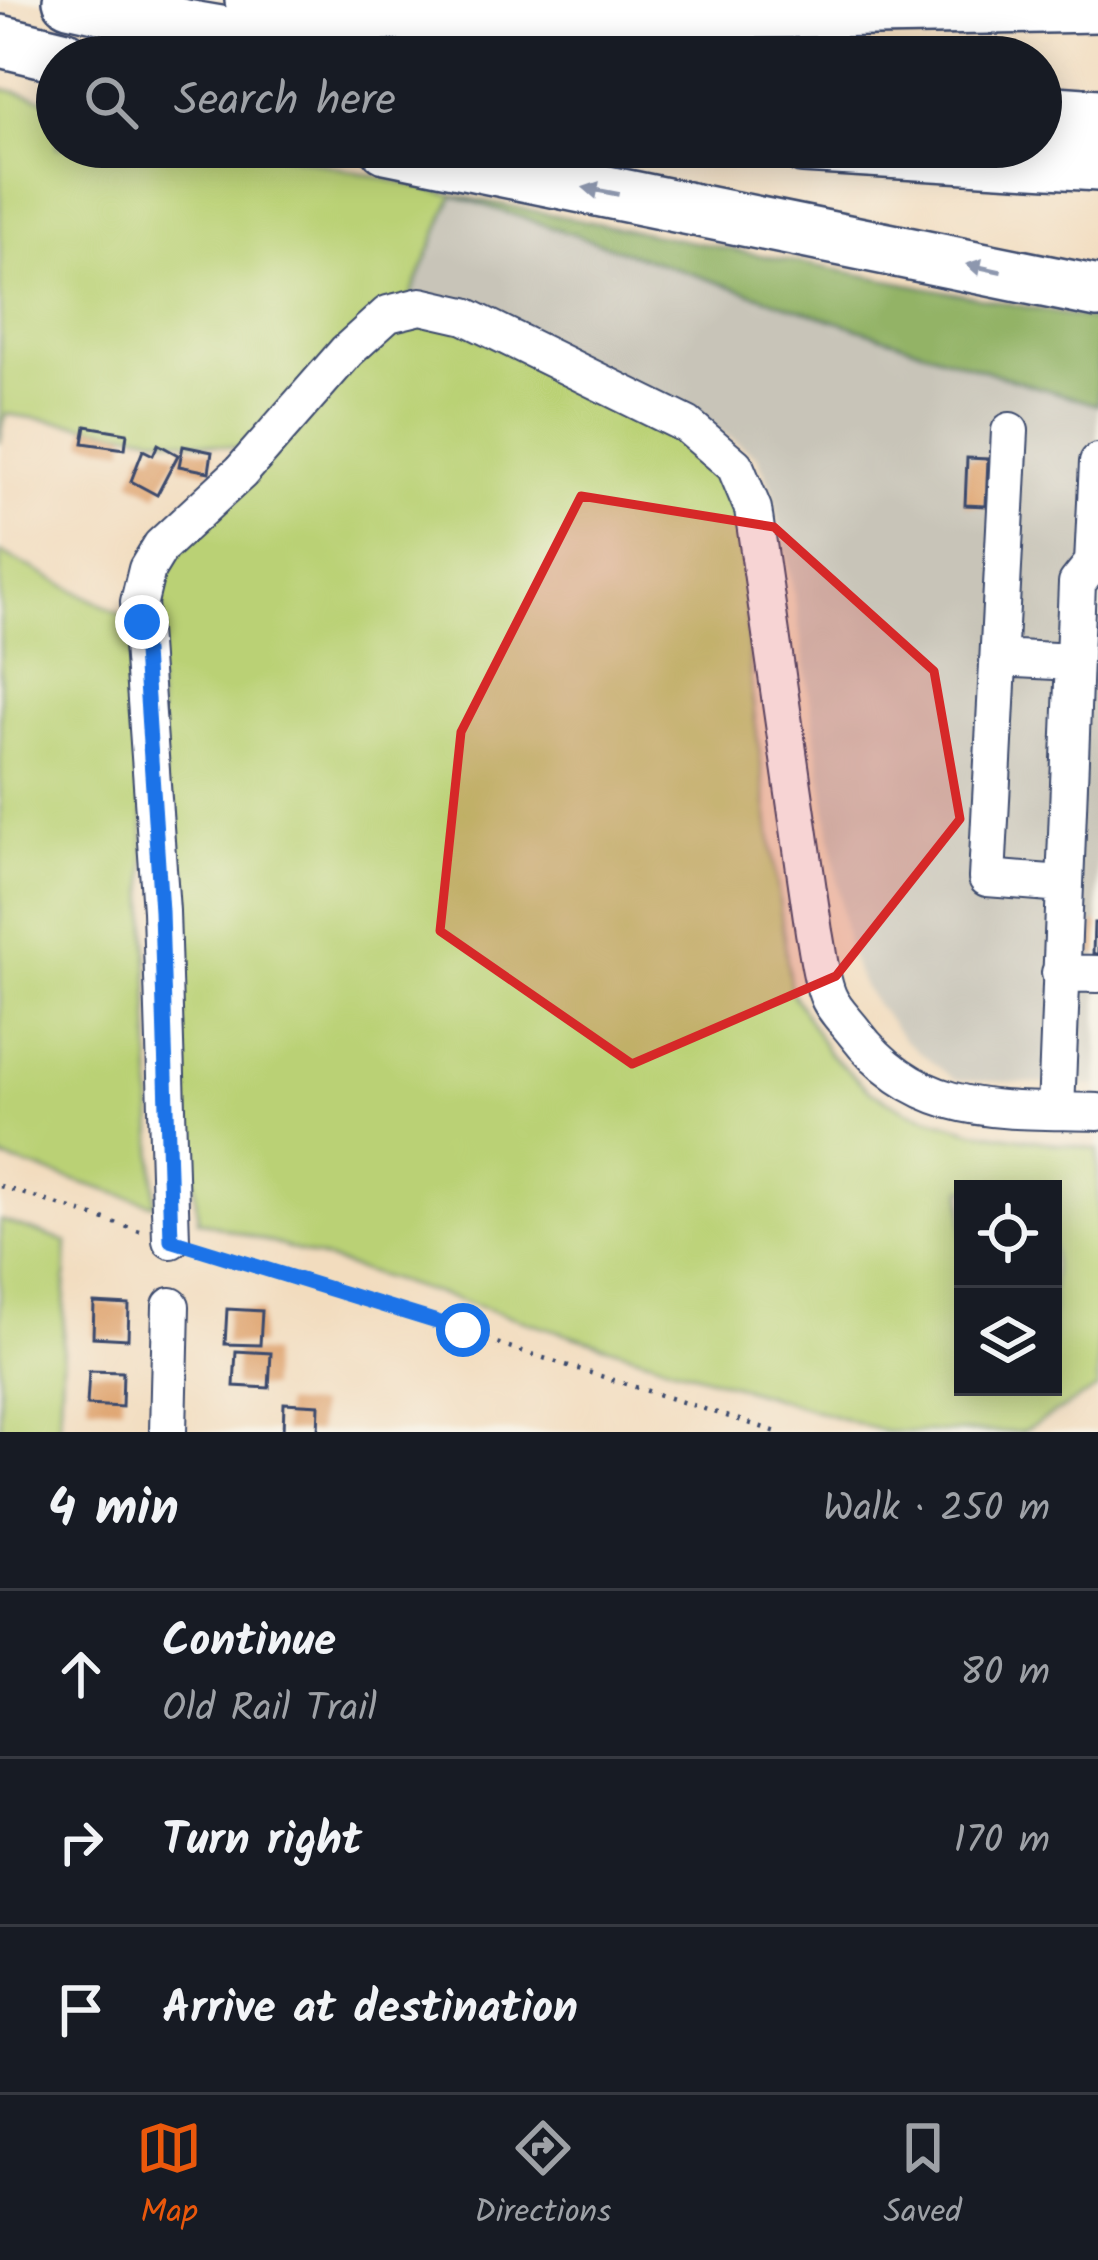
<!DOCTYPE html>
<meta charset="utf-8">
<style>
body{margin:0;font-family:Kalam,sans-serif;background:#242831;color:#f1f3f6}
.controls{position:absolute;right:36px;bottom:36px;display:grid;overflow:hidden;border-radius:0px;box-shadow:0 6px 30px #0003}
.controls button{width:108px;height:108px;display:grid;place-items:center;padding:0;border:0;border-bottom:3px solid #363941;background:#171b24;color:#f1f3f6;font:60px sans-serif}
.stop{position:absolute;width:36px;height:36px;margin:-27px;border:9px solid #1a73e8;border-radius:50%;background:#fff}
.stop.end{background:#1a73e8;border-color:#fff;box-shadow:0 3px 12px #0008}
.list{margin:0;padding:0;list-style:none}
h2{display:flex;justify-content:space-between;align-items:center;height:156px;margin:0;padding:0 48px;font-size:51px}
h2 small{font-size:39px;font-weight:400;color:#9ea1a6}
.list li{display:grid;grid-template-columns:78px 1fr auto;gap:36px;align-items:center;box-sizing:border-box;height:168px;padding:0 48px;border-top:3px solid #363941}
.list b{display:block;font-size:45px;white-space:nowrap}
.list p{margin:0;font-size:39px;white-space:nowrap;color:#9ea1a6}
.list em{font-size:39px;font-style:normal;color:#9ea1a6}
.icon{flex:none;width:66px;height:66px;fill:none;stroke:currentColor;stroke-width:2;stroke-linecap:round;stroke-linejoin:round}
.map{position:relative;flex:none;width:1098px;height:1432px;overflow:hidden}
.search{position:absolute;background:#171b24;box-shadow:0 6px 30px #0003;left:36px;right:36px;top:36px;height:132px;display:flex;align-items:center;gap:30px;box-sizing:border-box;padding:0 42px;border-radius:66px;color:#9ea1a6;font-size:45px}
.sheet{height:660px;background:#171b24}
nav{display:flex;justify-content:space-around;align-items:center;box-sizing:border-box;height:168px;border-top:3px solid #363941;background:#171b24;font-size:33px;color:#9ea1a6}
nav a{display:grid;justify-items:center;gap:6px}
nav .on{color:#ea580c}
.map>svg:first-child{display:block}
.industrial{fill:#c8c4b8}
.green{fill:#bad175;stroke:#6a806a;stroke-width:3;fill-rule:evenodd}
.forest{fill:#93b366;stroke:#577162;stroke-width:3}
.building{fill:#dd9d65}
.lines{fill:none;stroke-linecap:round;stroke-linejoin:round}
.minor-casing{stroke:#3b496c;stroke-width:40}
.highway-casing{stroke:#3b496c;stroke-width:56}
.path{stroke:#3b496c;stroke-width:4.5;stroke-dasharray:3 9;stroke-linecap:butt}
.minor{stroke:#fff;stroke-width:36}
.highway{stroke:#fff;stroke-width:51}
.oneway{fill:#8d97ae}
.route{stroke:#1a73e8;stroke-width:15}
.marked{fill:#d62828;fill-opacity:0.2;stroke:#d62828;stroke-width:9;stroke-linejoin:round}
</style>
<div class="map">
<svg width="1098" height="1432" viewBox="0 0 1098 1432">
<rect width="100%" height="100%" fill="#f7f3e8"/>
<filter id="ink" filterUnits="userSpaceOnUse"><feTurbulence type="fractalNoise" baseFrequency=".00833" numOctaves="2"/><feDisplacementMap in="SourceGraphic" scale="24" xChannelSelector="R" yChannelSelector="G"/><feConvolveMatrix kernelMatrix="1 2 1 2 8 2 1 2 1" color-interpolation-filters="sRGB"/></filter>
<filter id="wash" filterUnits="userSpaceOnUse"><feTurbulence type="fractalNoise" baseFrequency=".004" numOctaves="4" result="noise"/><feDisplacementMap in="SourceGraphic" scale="48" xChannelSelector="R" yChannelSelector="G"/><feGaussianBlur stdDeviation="2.7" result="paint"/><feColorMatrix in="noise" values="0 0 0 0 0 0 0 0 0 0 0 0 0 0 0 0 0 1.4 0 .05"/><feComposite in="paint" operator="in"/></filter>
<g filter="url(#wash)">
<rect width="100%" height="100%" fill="#f2dcbe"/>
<!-- industrial -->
<path class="industrial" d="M453 195 1098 405V1086L955 1080 904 1040 864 988 848 951 794 593 772 489 757 456 696 415 410 298Z"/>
<!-- green -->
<path class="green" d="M0 88 57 102V147H252L453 195 410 298 249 450 5 414 0 443Z
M445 321 683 436 723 479 734 505 745 572 751 688 791 991 828 1052 870 1091 907 1111 974 1131 1098 1150V1388L1022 1432H885L198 1220 184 1083 152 605 168 564 388 328ZM963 1189H1053V1387H963Z
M0 552 130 619 143 800 155 1205 0 1158Z
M0 1220 67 1242 59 1432H0Z"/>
<!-- forest -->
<path class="forest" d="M453 195 1098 321V405L1011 379Z"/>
<g id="blocks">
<!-- building -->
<path class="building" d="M86 426 127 433 125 449 83 443Z
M158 444 178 455 157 495 131 481 143 450 153 455Z
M183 446 212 452 209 472 179 466Z
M967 458 988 459 986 506 965 505Z
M1094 923H1098V954H1093Z
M94 1303 129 1305 128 1339 93 1337Z
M227 1309 262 1311 260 1345 225 1344Z
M236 1351 271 1353 269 1388 234 1386Z
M89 1371 123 1372 122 1407 87 1405Z
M284 1403 319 1405 318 1432H283Z"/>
</g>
</g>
<g filter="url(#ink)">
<use href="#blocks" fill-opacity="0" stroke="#3b496c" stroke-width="3"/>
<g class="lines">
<defs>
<path id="minor" d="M1010 431 987 878 1063 884
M999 658 1073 662
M1060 973 1098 974
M1056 1111 1077 583 1093 563 1098 462
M171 1240 161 911 139 602 147 569 161 546 241 472 347 351 388 314 421 306 465 316 687 425 735 466 753 509 814 932C818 952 820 977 828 996 833 1009 846 1021 855 1033 920 1119 1001 1109 1098 1112
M168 1432 171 1306"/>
<path id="highway" d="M69 0 185 26 365 57
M251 0 328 12 483 17 1098 6
M0 41 66 57
M1041 111 1098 115
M386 147 1098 292
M803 147 1098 165"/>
</defs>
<!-- minor casing -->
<use href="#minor" class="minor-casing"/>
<!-- highway casing -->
<use href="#highway" class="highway-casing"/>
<!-- path -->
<path class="path" d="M0 1186 143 1232
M200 1249 777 1432"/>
<!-- minor -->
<use href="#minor" class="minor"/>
<!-- highway -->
<use href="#highway" class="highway"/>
</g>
<!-- one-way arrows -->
<defs><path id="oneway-solid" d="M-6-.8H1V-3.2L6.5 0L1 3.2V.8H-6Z" transform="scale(3)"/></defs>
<g class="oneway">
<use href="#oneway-solid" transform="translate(601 191) rotate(-169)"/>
<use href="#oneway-solid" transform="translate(984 268) rotate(-168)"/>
</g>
</g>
<g class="lines" filter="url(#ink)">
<!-- route -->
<path class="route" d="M142 622 161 911 171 1240 463 1330"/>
</g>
<!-- marked area -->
<path class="marked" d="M581 496 774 527 934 671 960 819 836 976 632 1064 440 931 461 732Z"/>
</svg>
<div class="controls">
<button><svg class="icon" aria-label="locate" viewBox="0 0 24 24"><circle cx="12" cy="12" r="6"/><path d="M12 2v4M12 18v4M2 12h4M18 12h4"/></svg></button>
<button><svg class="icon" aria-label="layers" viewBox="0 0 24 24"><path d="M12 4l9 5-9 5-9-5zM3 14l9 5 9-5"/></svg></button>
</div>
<div class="stop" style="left:463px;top:1330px"></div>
<div class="stop end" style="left:142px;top:622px"></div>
<div class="search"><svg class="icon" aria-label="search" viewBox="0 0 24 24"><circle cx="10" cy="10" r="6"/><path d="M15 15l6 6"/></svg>Search here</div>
</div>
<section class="sheet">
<h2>4 min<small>Walk · 250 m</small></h2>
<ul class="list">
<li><svg class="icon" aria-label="ahead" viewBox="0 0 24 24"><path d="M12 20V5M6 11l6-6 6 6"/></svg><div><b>Continue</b><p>Old Rail Trail</p></div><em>80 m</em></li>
<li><svg class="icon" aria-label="right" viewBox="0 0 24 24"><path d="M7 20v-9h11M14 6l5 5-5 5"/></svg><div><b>Turn right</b></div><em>170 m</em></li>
<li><svg class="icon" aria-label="arrive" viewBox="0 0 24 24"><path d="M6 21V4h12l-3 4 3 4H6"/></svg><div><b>Arrive at destination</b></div></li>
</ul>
</section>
<nav>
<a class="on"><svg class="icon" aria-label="map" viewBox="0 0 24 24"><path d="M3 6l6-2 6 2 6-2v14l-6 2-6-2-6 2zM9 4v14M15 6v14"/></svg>Map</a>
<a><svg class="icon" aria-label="directions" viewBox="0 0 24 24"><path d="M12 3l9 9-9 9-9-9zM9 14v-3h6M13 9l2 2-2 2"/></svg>Directions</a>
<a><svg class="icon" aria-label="saved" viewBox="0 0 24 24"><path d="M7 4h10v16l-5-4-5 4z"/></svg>Saved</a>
</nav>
